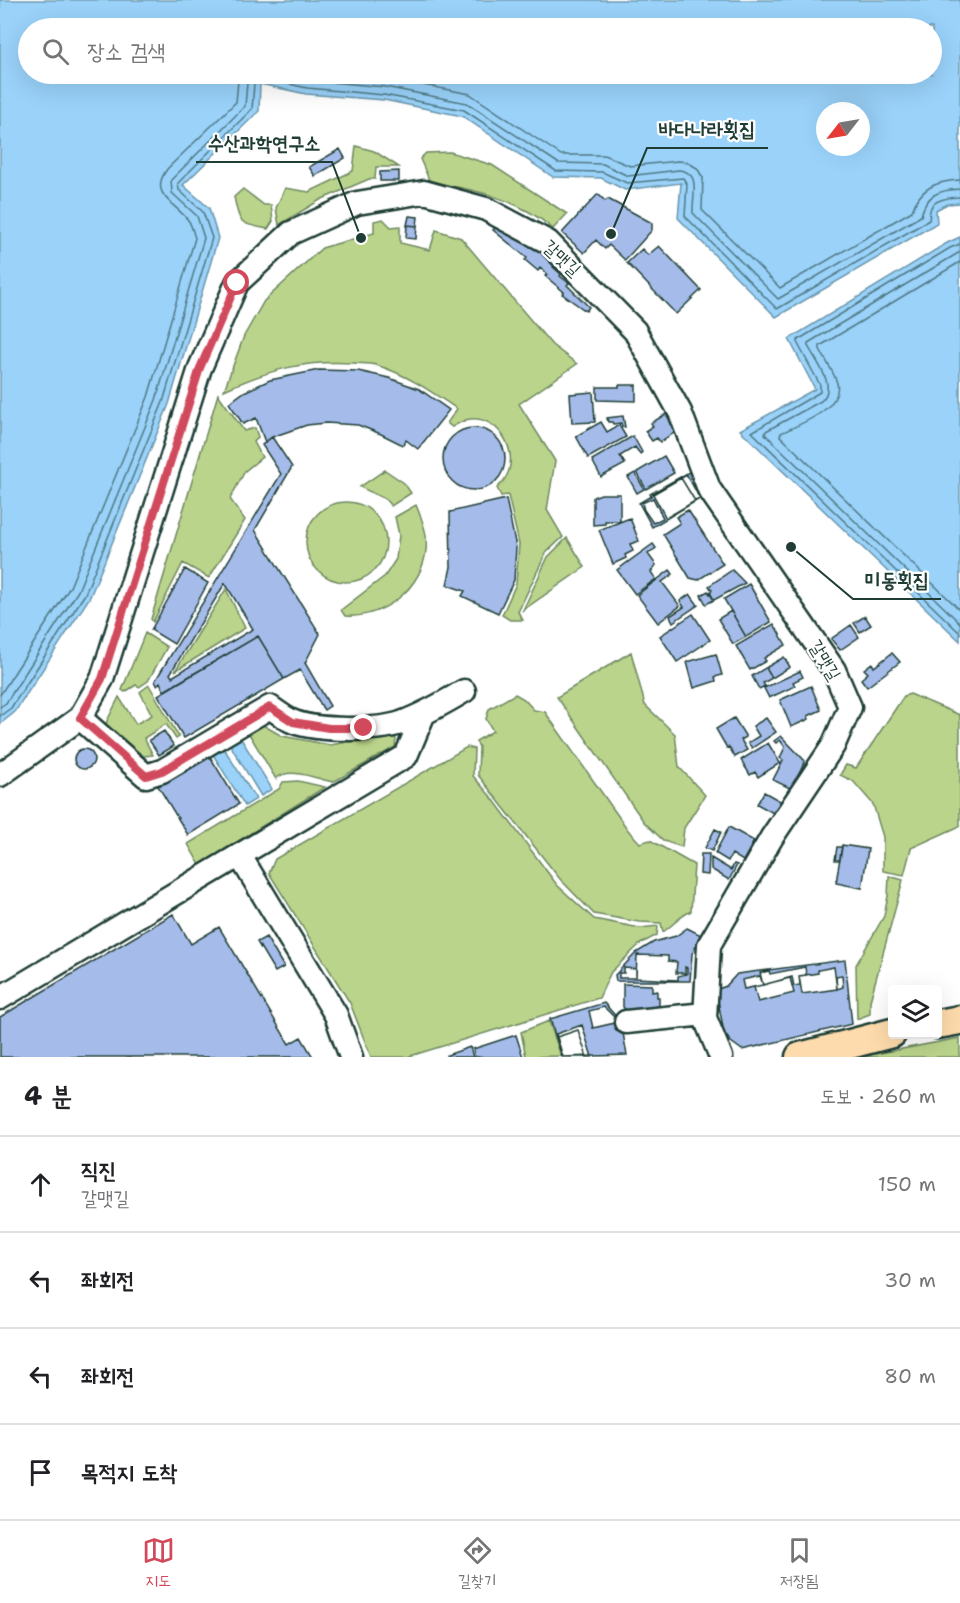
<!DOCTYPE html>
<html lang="ko">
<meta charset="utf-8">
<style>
body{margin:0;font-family:"Shantell Sans","Poor Story",sans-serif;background:#f6f6f6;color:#202124}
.controls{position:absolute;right:18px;bottom:18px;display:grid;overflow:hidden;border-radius:6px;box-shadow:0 6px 24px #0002}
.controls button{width:54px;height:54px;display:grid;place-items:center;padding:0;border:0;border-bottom:2px solid #e0e0e0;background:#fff;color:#202124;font:30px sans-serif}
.compass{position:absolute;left:816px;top:102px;width:54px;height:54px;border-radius:50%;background:#fff;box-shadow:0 6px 24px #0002;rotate:239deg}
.stop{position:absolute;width:18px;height:18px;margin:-14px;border:4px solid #d1495b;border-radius:50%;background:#fff}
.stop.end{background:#d1495b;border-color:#fff;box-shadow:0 2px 6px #0008}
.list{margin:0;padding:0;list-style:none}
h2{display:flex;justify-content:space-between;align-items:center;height:78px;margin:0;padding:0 24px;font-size:26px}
h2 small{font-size:20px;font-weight:400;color:#757577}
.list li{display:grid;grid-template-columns:39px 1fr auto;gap:18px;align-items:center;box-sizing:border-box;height:96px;padding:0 24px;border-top:2px solid #e0e0e0}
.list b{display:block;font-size:22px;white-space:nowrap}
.list p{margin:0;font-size:20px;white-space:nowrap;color:#757577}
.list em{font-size:20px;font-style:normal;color:#757577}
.icon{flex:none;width:33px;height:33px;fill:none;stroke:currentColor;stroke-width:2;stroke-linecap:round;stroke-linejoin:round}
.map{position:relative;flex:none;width:960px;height:1057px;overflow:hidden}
.search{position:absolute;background:#fff;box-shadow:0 6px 24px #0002;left:18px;right:18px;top:18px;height:66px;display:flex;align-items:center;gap:15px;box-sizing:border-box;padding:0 21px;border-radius:33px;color:#757577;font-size:22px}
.sheet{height:462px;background:#fff}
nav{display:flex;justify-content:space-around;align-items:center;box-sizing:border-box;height:84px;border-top:2px solid #e0e0e0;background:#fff;font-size:16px;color:#757577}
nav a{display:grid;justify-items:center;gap:3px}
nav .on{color:#d1495b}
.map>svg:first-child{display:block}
.green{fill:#bbd48b;stroke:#6d8860;stroke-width:1.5}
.water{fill:#9ad2fa;stroke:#6996ab;stroke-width:1.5;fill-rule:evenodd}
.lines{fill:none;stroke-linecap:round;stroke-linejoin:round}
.shore{stroke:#507983;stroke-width:1.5}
.building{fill:#a5bcea;stroke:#1f3d34;stroke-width:1.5;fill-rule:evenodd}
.minor-casing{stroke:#1f3d34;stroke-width:27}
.major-casing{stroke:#1f3d34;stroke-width:33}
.minor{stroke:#fff;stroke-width:22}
.major{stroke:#fedbac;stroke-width:28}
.route{stroke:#d1495b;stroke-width:8}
.labels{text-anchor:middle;stroke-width:4.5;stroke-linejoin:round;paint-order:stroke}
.street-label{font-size:18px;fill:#1f3d34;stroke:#fff}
.leader{fill:none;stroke:#1f3d34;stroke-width:2}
.callout-dot{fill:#1f3d34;stroke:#fff;stroke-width:2}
.callout-label{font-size:20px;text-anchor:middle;font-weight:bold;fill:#1f3d34;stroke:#fff;stroke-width:4.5;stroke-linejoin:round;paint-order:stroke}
</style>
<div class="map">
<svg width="960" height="1057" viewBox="0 0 960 1057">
<rect width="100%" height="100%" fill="#fff"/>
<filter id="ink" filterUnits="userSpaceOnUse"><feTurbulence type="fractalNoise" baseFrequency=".0167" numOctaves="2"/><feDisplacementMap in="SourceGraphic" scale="12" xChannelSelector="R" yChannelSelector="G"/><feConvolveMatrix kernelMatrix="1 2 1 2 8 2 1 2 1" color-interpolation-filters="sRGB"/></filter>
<g filter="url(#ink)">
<!-- green -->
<path class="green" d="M356 146 374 151 399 167H376L375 179H369L320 200 279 225 276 208 285 188 309 192 353 171Z
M450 152 492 165 567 214 553 229C520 199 473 189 430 182L420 159 426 153Z
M243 189 264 205H271L273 221 268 229C239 223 240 225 234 197Z
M383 219 391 227 400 226V243L430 250 436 230 461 238 552 345 577 364 519 404 555 461 547 510 563 537 546 553 518 612 523 620H510L502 615 516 584 519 544 508 495 501 496 497 488C500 485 504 481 506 477 520 452 499 416 470 419 463 420 458 424 452 427L447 423 457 409C432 392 406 374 376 365 369 363 361 364 353 363 303 360 270 370 224 390L244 336 264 301 322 248 374 233V221Z
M218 394 244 431 255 428 258 437 254 442 262 457 245 471 230 499 245 520 209 578 183 563 153 622 151 619Z
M385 470 404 483 411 493 391 506 385 499 360 487Z
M306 542a40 40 0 1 1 80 0a40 40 0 1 1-80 0Z
M416 505C420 515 425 526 426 536 431 581 388 619 345 616L341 610 385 576 396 559 399 535 395 517Z
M567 538 585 567 523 610 548 557Z
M226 589 245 628 175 671Z
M145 633 167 647 148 681 139 687 136 685 125 692 122 690Z
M631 652 645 705 675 734 679 767 705 795 684 828 682 847 664 841 644 822 557 697Z
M149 685 179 737 176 739 166 724 144 738 153 755 144 756 139 754 105 725 119 697 136 724 152 715 140 692Z
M515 694 524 699 534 710 545 712 628 830 640 843 650 840 694 865 691 911C680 916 673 925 663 932L661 923 639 922 594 914 560 879 478 775 479 747 476 741 493 731 486 719 489 709Z
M910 694 960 715V826L911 848 904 875 883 871V837L873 804 853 781 840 775 846 765 856 768 904 696Z
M261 724 282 736 330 745 389 735 396 739 395 747 333 782C317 779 289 766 276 779L248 732Z
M467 747 474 749 473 776 493 799 557 885 594 919 640 928 658 926 657 935 640 944 611 972 599 998 407 1057H371L350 1003 269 873 275 859Z
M298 781 325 787 200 865 188 844 279 789 283 782Z
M889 876 903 880 870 1001V1014L857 1019 856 965 884 916 888 896Z
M549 1021 561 1056 526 1057 521 1032Z
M960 1038V1057H860Z"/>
<!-- water -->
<path class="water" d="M0 0H960V203L947 204 936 210 937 223 776 317 678 218 681 183 625 190 601 178 553 177 462 116 384 100 306 94 260 84 259 111 183 185 209 208 218 238 169 404 90 597 15 712 0 724ZM932 28V74H28V28ZM825 111H861V147H825Z
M960 237V641L740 430 815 389 789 339 947 243Z
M240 737 272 789 261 796 229 743Z
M223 747 256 799 245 806 212 753Z"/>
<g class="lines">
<!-- shore -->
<path class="shore" d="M276 74 309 80 385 87 467 103 558 163 603 164 628 176 679 170C702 172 692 197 693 213L778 299 921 216C926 195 938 190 960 189
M333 74 387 78 470 94 561 155H604L630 166 678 161 687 162 697 168 703 178 702 210 780 288 912 211C920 188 936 181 960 180
M960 244 950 248 798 340V344L820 385V392L752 432 960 633
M960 252 808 343V346C816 361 838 387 821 401L766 431 765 434 960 623
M960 262 820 346V349C825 360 834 372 837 383 843 409 800 424 781 433L780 436 960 610
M0 695 70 587 148 397 195 238C193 233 192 225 188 220 175 203 147 194 168 168L236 102 238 81 241 74
M0 707 6 703 78 591 156 400 204 238 197 216 172 193 171 180 245 106 247 83 253 74
M0 716 11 708 85 594 163 402 212 238 203 212 179 190 178 183 252 109 254 84 258 79 263 78 307 88 384 95 464 110 556 171 602 172 627 183 683 178 687 184 685 216 777 309 929 220C930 217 929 214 930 211 931 199 951 197 960 197"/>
</g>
<!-- building -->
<path class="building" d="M340 149 345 158 315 176 309 167Z
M399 171V181H380V172Z
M598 194 605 201 608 199 652 223V230L625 260 609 245 605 249 596 240 584 253 562 233Z
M409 216 418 217 417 226 407 225Z
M407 225 417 226 416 239 406 238Z
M497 226 525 237 551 259 556 264 553 267 561 274 560 276 569 283 567 285 589 307 586 311 562 294 564 292 545 276 547 274 540 268 538 271 525 260 527 258 493 230Z
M659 246 701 290 676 314 627 263 642 249 648 255Z
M319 370 358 371 389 378 419 389 449 410 418 449 406 440 403 445 381 434 358 425 326 423 307 425 272 437 265 442 256 418 243 424 229 403 244 392 270 380Z
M619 385H636V401L597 400V387H619Z
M593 392 595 422 572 423 570 394Z
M666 414 677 431 660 442 657 438 652 441 645 431 653 426 651 423Z
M623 416 625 427H622L621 423 613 424 612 422H608L607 418Z
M601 422 607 432 619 425 626 437 588 458 576 436Z
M443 459a31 31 0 1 1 62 0a31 31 0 1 1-62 0Z
M633 436 642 452 640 454 635 447 620 456 625 464 601 477 592 460Z
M272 437 292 467 255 530 320 634 305 663 330 706 324 710 300 670 284 679 258 636 164 691 160 682 157 685 155 681 281 474 262 445ZM225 583 253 629 172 677 170 674Z
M664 456 674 473 646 489 637 472Z
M689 472 703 497 652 527 639 503 651 496 650 494Z
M635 473 644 489 637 493 628 477Z
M687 475 700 499 695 501 681 478Z
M681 478 695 501 666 518 653 494Z
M601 494H620V521H605V524L593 525V497Z
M653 498 663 518 653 523 644 510 642 503Z
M506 499 516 547 514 580 498 613 462 596 465 591 447 585 451 567 450 512Z
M688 510 723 564 698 580 690 578 663 534 680 523 676 517Z
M630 518 639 541 630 544 633 551 625 555 626 558 613 564 599 530Z
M653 544 656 548 648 554 656 565 651 572 656 579 635 594 617 570Z
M185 569 208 583 174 644 151 630Z
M670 570 673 574 662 582 680 606 658 623 637 595Z
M732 570 745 583 714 600 710 592 712 590 709 586Z
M749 584 771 622 746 637 724 599Z
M708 591 714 600 706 604 701 595Z
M690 594 698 605 673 622 670 616 684 607 680 601Z
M731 611 746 637 733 644 718 619Z
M693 614 710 640 677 662 660 636Z
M865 616 871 625 860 632 854 623Z
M774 624 786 645 764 658 766 661 750 670 736 646Z
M851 625 859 637 840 650 831 639Z
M258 636 284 679 184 738 158 695Z
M892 653 900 662 867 687 861 679 868 673 864 669 872 663 874 667Z
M716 654 722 675 715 677 716 681 694 688 687 662Z
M784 657 790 667 772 678 767 670V667Z
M767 667V670L772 678 763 683 765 686 759 689 752 676Z
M800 671 803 677 793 682 795 686 769 698 764 688Z
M811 686 821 710 808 716 809 719 791 727 780 700Z
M734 718 746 737 741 740 747 750 735 757 729 747 727 748 716 729Z
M766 718 776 732 752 748 748 743 759 736 753 726Z
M164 731 174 746 159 755 149 740Z
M781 736 805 761 792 789 773 780 783 760 780 758 785 747 780 740 776 743 774 741Z
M768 743 780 763 758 777 755 772 750 775 741 760Z
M74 759a10 10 0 1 1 20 0a10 10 0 1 1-20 0Z
M209 755 239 804 188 835 158 786Z
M764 792 782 802 775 814 757 804Z
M729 827 754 841 743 861 732 854 728 861 715 853Z
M715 829 721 832 712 851 705 848Z
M842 845 868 849 862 888 836 883Z
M837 847H842L840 860H835Z
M701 854H709L708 875 700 874Z
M711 858 731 870 734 864 737 865 729 880 711 869Z
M173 914 191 944 219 927 289 1044 301 1037 313 1057H0V1017Z
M687 928 701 935 692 954 690 981H616L615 975 636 953 654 942 676 936Z
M266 937 284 967 275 972 257 942Z
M637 955 668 956V961L677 962 676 973H685V967L687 968V974L678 976V980L636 978Z
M845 960 852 1024 742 1050 731 1042 724 1033 716 990 726 986 737 974Z
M805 967 806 975 799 976 800 985 794 986 792 977 763 985 760 973 769 971 770 974Z
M834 967 837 989 802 994 799 976 818 973V970Z
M624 968 636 969V978H619V973H624Z
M842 975 843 987 837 989 836 976Z
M760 976 763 985 744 989 742 980Z
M790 978 794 993 758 1002 754 987Z
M623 984 652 985V992L657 991V997H659V1013L628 1012 623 1007Z
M604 1003 621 1022 627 1055 562 1057 550 1019Z
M604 1007 619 1022 593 1028 589 1011Z
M582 1025 592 1057H587L578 1030 557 1037 556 1034Z
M578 1030 587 1057H563L557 1037Z
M516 1035 523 1057H475L473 1049Z
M470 1047 473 1057H447V1055Z"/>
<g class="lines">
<defs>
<path id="minor" d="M80 718 146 776 162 771 270 707C277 712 286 719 294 722 319 731 376 731 401 723 423 715 444 703 464 691
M0 775 80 718 102 679 200 368 237 283 291 233 357 203 424 192 486 209 548 242 635 331 680 412 709 489 834 670 850 707 833 746 772 837 709 945 705 1018 721 1057
M240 856 336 1015 351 1057
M0 998 406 756 424 713
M626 1022 705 1014"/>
<path id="major" d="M938 1024 960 1020
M800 1057 892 1033"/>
</defs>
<!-- minor casing -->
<use href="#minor" class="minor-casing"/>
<!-- major casing -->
<use href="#major" class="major-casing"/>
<!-- minor -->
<use href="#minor" class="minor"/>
<!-- major -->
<use href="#major" class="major"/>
</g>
</g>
<g class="lines" filter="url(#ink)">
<!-- route -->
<path class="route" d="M237 283 200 368 102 679 80 718 146 776 162 771 270 707 293 722 329 728H364"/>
</g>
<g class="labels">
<!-- street labels -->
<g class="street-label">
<text transform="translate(562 258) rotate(43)" y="6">갈맷길</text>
<text transform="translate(825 660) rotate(59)" y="6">갈맷길</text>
</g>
</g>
<!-- callouts -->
<path class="leader" d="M611 234L647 148H768M361 238L332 162H196M791 547L853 599H941"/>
<g class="callout-dot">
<circle cx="611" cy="234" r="6"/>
<circle cx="361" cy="238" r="6"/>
<circle cx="791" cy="547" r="6"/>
</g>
<g class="callout-label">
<text x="707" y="136">바다나라횟집</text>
<text x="264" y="150">수산과학연구소</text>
<text x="897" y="587">미동횟집</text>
</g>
</svg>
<div class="controls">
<button><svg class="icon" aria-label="layers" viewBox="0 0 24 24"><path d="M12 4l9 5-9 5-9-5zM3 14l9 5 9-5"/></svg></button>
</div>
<svg class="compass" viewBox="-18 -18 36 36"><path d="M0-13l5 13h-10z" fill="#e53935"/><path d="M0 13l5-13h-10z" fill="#757577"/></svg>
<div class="stop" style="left:237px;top:283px"></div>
<div class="stop end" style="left:364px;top:728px"></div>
<div class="search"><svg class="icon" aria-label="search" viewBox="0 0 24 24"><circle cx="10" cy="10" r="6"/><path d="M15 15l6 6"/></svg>장소 검색</div>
</div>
<section class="sheet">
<h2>4 분<small>도보 · 260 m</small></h2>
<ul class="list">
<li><svg class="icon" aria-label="ahead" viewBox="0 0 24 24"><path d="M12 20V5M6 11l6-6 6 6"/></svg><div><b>직진</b><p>갈맷길</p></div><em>150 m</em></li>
<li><svg class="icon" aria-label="left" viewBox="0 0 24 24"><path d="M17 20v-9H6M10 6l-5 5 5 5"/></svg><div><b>좌회전</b></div><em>30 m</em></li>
<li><svg class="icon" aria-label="left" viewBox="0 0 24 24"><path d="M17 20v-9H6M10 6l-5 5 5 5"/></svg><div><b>좌회전</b></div><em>80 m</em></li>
<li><svg class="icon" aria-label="arrive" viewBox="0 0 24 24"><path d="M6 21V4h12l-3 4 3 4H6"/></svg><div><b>목적지 도착</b></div></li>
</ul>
</section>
<nav>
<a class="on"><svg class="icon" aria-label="map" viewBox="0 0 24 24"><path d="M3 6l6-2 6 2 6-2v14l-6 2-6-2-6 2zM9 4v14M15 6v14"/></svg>지도</a>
<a><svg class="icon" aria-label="directions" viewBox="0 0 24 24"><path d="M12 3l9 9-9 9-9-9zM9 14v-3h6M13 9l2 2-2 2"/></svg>길찾기</a>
<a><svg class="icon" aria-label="saved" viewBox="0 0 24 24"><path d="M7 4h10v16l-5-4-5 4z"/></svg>저장됨</a>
</nav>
